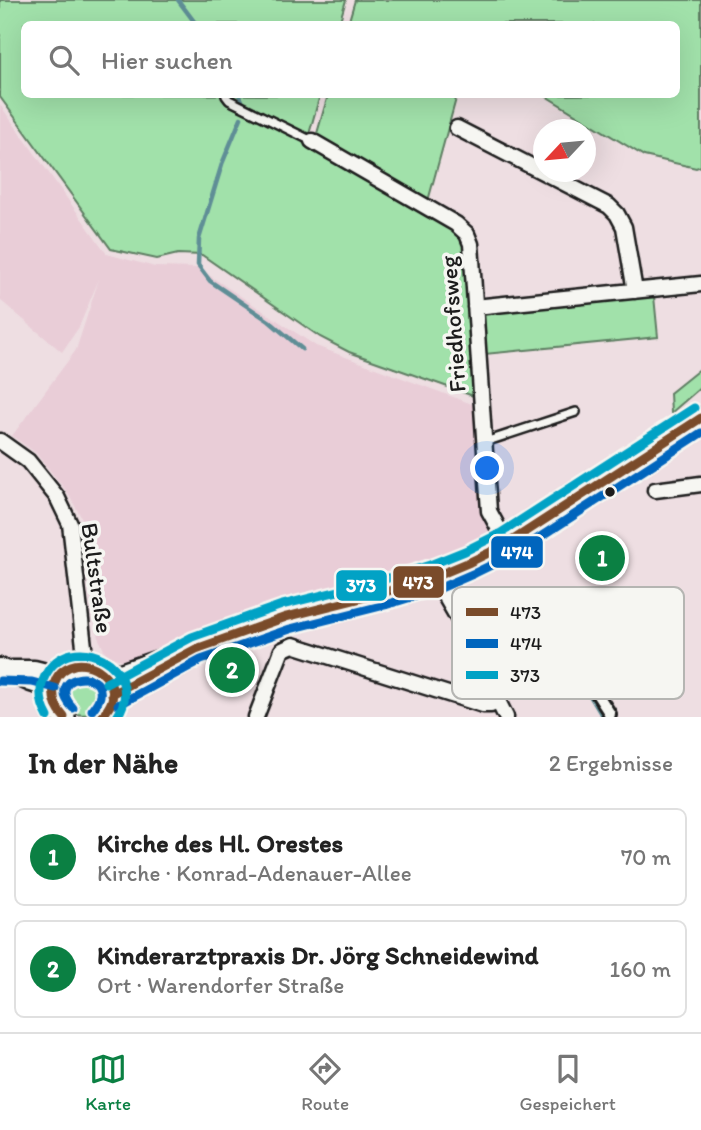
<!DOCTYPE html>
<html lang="de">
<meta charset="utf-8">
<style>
body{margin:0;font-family:Itim,sans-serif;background:#f2f2f2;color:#222}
.compass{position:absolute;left:533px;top:119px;width:63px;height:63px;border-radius:50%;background:#fff;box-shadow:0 7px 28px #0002;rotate:244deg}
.you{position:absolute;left:488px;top:469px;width:24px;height:24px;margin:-18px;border:5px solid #fff;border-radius:50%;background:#1a73e8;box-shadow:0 0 0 10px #1a73e833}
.badge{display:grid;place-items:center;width:46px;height:46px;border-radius:50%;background:#0b8043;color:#fff;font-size:23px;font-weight:700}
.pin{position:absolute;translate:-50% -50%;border:4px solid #fff;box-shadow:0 2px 7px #0006}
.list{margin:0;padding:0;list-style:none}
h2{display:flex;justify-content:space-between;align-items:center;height:91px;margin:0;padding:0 28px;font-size:30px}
h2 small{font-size:23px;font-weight:400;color:#767676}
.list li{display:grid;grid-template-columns:46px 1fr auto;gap:21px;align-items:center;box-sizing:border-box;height:98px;margin:0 14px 14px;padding:0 14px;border:2px solid #e0e0e0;border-radius:10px}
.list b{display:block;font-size:26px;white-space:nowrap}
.list p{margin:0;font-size:23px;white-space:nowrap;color:#767676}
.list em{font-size:23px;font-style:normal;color:#767676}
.icon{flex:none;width:38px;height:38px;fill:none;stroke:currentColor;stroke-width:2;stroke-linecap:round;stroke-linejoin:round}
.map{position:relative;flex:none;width:701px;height:717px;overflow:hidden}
.search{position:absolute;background:#fff;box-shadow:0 7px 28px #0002;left:21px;right:21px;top:21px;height:77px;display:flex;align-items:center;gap:18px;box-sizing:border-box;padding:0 24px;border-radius:10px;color:#767676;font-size:26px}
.sheet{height:315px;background:#fff}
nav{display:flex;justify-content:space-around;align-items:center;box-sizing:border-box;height:98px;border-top:2px solid #e0e0e0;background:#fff;font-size:19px;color:#767676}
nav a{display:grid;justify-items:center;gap:4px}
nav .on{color:#0b8043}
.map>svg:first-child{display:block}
.built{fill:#e9cdd7}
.green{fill:#a1e1aa;stroke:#5e7e63;stroke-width:2}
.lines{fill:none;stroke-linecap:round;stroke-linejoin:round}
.stream{stroke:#5f8e96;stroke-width:4.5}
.service-casing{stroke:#1c1c1c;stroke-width:12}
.pedestrian-casing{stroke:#1c1c1c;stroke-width:16}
.minor-casing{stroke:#1c1c1c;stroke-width:19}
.tertiary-casing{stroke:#1c1c1c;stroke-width:23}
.secondary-casing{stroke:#1c1c1c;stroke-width:26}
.service{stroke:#f6f6f2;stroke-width:7}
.pedestrian{stroke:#f6f6f2;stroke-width:10}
.minor{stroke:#f6f6f2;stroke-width:14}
.tertiary{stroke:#f6f6f2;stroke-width:18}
.secondary{stroke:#f6f6f2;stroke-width:21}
.bus-1-casing{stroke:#f6f6f2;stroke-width:14}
.bus-2-casing{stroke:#f6f6f2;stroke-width:14}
.bus-3-casing{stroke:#f6f6f2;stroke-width:14}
.bus-1{stroke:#7a4b2a;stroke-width:9}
.bus-2{stroke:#0065bd;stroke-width:9}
.bus-3{stroke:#01a2c5;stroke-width:9}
.bus-dot{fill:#1c1c1c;stroke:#f6f6f2;stroke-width:2.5}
.labels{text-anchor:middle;stroke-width:7;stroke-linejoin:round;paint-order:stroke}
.street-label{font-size:24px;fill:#1c1c1c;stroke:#f6f6f2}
.key{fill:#f6f6f2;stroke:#b5b5b2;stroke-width:2}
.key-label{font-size:19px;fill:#1c1c1c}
.line-badge{stroke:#f6f6f2;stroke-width:2.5}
.badge-label{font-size:19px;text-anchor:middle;font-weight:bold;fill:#fff}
</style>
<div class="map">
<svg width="701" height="717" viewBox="0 0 701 717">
<rect width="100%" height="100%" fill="#eedee2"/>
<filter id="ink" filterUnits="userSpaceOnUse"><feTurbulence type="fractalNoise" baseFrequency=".0143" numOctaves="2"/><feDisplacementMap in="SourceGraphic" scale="14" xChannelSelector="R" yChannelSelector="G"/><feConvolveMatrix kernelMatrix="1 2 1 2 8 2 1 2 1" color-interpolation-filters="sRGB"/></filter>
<g filter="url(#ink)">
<!-- built -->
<path class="built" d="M0 105 107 254 155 267 198 268 316 346 480 407 481 507 494 541 404 577 253 613 127 661 114 658 105 652 99 639 84 522 67 492 36 453 12 436 76 350 99 279 79 327 62 352 0 300Z"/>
<!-- green -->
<path class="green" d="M0 0H346L339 24H24V94L320 95 306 145 366 176 453 228 461 237 466 246 479 398 349 352 320 337 202 255 178 254 157 259 111 249 0 97Z
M355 0H701V166L696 168 644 156 544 95 676 94V24H348Z
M328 95H457L428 201 316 137Z
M654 296 658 337 485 354 481 313Z
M701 368V387L671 413 670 393Z
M74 674 94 675 105 693C103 698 101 705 98 710 90 717 75 716 66 709 61 690 59 687 74 674Z"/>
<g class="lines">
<!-- stream -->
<path class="stream" d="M178 0 196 24
M239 94 242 101
M241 118 222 164 199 239 198 265 210 281 269 321 302 349
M564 652 603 717"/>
<defs>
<path id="service" d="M226 96 229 100 312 141
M485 442 576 412"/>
<path id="pedestrian" d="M567 647 610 714 609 717"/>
<path id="minor" d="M457 128 609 206 617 214 624 227 635 291
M312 141 456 224 467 234 471 244 489 511 507 544
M475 307 701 284
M0 441 28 461 57 497 70 524 86 664
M655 490 701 484
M434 577 499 689 498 701 506 717
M256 717 282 650 293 645 483 705H491L498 701"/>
<path id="tertiary" d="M0 668 31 682 53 689
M12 670H34L58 676"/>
<path id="secondary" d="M108 679 286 617 382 593 434 577 470 562 507 544 701 418
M64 717C55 709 51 698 53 687 65 639 141 677 102 717"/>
</defs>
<!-- service casing -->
<use href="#service" class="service-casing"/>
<!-- pedestrian casing -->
<use href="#pedestrian" class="pedestrian-casing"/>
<!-- minor casing -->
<use href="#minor" class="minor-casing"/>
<!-- tertiary casing -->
<use href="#tertiary" class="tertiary-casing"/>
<!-- secondary casing -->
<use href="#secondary" class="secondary-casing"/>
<!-- service -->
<use href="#service" class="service"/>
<!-- pedestrian -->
<use href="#pedestrian" class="pedestrian"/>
<!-- minor -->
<use href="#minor" class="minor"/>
<!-- tertiary -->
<use href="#tertiary" class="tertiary"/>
<!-- secondary -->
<use href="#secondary" class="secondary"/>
<defs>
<path id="bus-1" d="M112 694 196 649 286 617 382 593 434 577 470 562 507 544 701 418
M64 717C50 702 48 675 71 666 92 658 120 680 111 703 109 708 105 713 102 717"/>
<path id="bus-2" d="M0 681 32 682 55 688
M118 705 201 660 290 629 385 605 438 589 475 573 514 554 701 433
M73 708C43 676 105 666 100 696 99 701 95 706 92 710"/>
<path id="bus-3" d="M106 683 192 637 282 605 379 581 430 565 465 551 501 533 694 408
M48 717C40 703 38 690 45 676 71 625 149 668 117 717"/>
</defs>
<!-- bus-1 casing -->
<use href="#bus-1" class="bus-1-casing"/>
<!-- bus-2 casing -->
<use href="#bus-2" class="bus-2-casing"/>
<!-- bus-3 casing -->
<use href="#bus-3" class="bus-3-casing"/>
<!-- bus-1 -->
<use href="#bus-1" class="bus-1"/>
<!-- bus-2 -->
<use href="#bus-2" class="bus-2"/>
<!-- bus-3 -->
<use href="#bus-3" class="bus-3"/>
</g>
</g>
<!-- markers -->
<circle class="bus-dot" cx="610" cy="492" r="6"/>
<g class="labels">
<!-- street labels -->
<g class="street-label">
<text transform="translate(453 324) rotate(-94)" y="8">Friedhofsweg</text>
<text transform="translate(97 578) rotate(82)" y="8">Bultstraße</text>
</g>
</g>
<!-- legend -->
<rect x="452" y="587" width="232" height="112" rx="10" class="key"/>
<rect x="466" y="608" width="32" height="8" fill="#7a4b2a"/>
<rect x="466" y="639" width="32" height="9" fill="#0065bd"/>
<rect x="466" y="671" width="32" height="8" fill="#01a2c5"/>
<g class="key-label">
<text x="510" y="619">473</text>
<text x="510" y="650">474</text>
<text x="510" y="682">373</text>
</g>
<g class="line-badge">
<rect x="490" y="535" width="54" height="34" rx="7" fill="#0065bd"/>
<rect x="392" y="565" width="53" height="34" rx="7" fill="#7a4b2a"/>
<rect x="335" y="569" width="53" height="33" rx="7" fill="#01a2c5"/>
</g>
<g class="badge-label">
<text x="517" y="559">474</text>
<text x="418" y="589">473</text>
<text x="361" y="592">373</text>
</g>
</svg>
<svg class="compass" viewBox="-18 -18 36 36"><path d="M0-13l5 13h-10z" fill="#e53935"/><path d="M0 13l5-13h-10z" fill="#767676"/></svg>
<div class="you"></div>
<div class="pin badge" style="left:602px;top:558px">1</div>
<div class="pin badge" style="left:232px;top:670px">2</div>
<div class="search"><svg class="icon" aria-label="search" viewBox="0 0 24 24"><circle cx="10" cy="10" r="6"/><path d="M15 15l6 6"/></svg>Hier suchen</div>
</div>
<section class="sheet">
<h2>In der Nähe<small>2 Ergebnisse</small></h2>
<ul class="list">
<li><span class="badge">1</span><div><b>Kirche des Hl. Orestes</b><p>Kirche · Konrad-Adenauer-Allee</p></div><em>70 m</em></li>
<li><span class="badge">2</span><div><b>Kinderarztpraxis Dr. Jörg Schneidewind</b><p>Ort · Warendorfer Straße</p></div><em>160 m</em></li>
</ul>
</section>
<nav>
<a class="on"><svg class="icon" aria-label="map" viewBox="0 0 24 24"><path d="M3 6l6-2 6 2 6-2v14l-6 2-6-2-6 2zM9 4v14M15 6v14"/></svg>Karte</a>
<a><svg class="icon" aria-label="directions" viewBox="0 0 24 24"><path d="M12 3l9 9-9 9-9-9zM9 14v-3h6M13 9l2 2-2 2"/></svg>Route</a>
<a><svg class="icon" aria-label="saved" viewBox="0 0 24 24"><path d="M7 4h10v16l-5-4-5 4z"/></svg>Gespeichert</a>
</nav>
